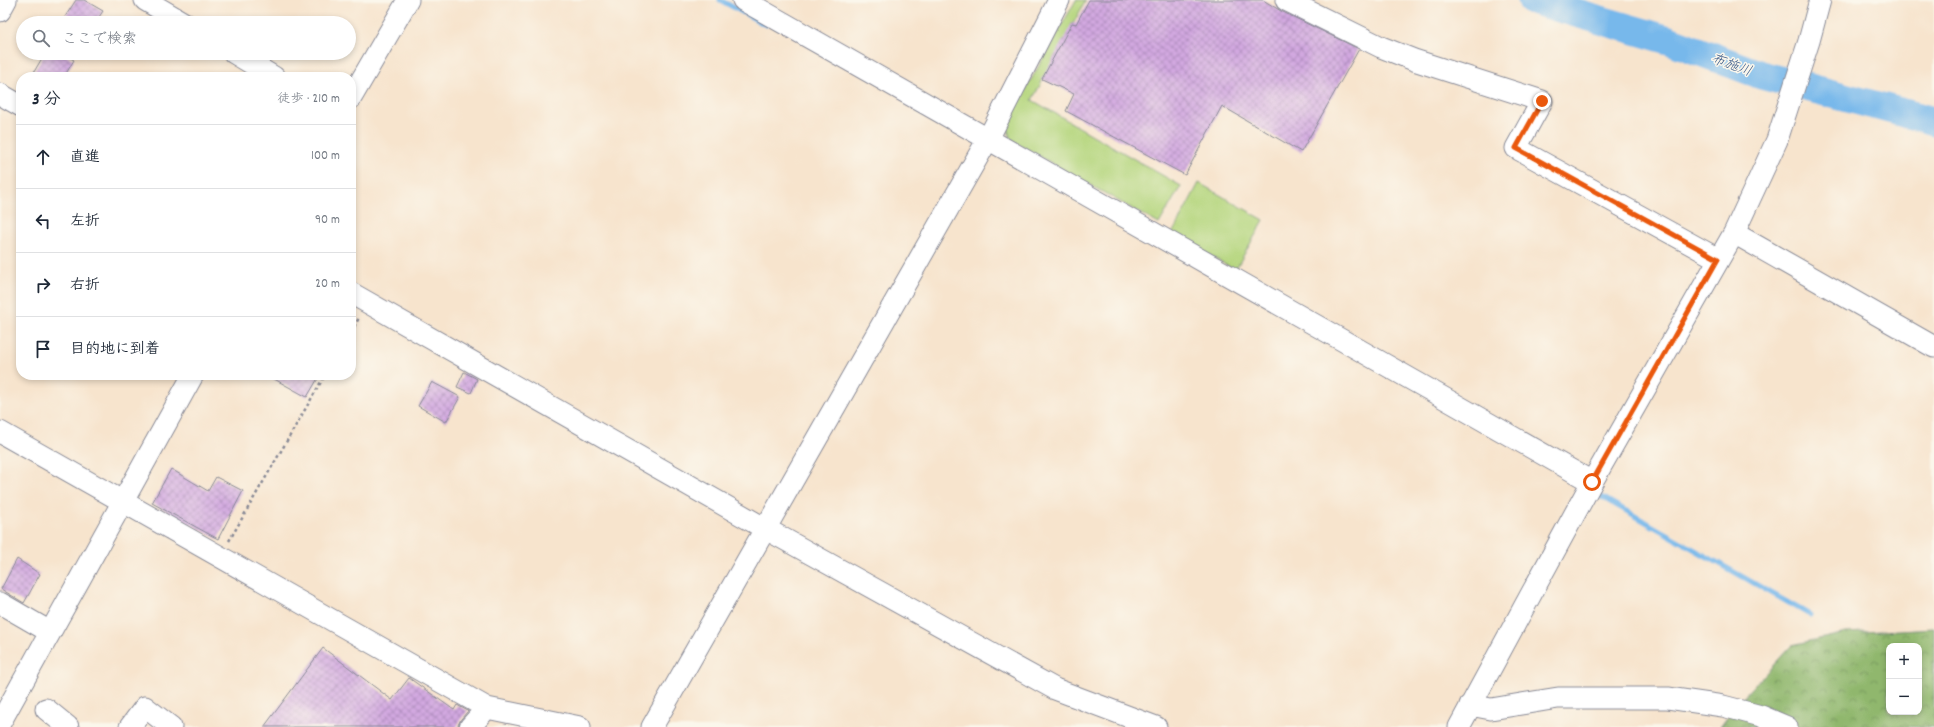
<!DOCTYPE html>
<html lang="ja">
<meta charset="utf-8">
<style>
body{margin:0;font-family:Dekko,"Klee One",sans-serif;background:#f2f2f3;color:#1f2937}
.controls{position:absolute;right:12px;bottom:12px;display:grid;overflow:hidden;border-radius:8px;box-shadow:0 2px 6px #0003}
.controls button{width:36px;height:36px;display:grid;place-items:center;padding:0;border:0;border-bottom:1px solid #e0e1e3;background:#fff;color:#1f2937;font:20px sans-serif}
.stop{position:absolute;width:12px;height:12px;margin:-9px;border:3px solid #ea580c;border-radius:50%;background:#fff}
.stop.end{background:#ea580c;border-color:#fff;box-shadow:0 1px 4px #0008}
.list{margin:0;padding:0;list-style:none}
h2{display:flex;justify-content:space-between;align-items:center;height:52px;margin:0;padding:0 16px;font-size:17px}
h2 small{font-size:13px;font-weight:400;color:#747a83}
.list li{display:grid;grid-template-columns:26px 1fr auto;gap:12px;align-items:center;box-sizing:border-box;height:64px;padding:0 16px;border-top:1px solid #e0e1e3}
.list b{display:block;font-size:15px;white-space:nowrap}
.list em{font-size:13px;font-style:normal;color:#747a83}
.icon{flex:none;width:22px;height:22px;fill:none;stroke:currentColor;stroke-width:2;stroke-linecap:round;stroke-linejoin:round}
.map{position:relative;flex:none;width:1934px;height:727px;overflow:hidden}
.search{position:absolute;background:#fff;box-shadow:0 2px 6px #0003;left:16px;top:16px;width:340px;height:44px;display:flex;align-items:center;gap:10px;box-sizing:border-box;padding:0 14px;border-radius:22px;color:#747a83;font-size:15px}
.panel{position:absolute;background:#fff;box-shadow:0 2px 6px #0003;left:16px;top:72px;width:340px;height:308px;border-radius:16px}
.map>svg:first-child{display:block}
.grass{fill:#b5d67e;stroke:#68826e}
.forest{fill:url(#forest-crowns);stroke:#567366;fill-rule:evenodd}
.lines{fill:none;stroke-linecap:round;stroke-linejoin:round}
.stream{stroke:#77b8eb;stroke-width:5}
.river{stroke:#77b8eb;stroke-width:29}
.building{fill:url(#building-cross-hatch)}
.minor-casing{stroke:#898a96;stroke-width:23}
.path{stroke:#898a96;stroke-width:2.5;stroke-dasharray:3 3;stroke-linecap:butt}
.minor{stroke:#fff;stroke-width:21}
.route{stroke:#ea580c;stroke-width:5}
.labels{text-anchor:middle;stroke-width:3;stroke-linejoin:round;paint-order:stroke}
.water-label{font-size:14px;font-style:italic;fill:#375888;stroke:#fbf7ec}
</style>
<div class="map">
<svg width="1934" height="727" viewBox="0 0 1934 727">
<defs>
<pattern id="forest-crowns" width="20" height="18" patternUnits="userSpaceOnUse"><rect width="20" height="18" fill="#90b76d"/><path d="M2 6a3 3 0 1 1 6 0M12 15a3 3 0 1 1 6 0" fill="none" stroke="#75955d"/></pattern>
<pattern id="building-cross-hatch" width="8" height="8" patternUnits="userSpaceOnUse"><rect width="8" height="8" fill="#d2a8e0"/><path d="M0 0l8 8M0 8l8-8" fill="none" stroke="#aa89b9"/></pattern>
</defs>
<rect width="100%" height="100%" fill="#fbf7ec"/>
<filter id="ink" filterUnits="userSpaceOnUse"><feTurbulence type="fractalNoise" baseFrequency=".025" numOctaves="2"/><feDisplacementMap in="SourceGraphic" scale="8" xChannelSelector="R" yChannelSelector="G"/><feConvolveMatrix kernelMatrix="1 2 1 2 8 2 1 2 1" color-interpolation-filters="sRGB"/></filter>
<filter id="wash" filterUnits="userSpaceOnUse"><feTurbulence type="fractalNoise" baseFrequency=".012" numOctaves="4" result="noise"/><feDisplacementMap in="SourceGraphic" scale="16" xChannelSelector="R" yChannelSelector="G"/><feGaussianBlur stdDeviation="0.9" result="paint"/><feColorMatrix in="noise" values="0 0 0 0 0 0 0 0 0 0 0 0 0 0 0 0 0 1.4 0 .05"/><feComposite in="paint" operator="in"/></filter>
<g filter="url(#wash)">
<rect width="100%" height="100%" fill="#f7e4cd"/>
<!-- grass -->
<path class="grass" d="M1076 0H1086L1032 100 1181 186 1159 224 1011 140 1006 124Z
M1199 183 1264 220 1235 270 1172 234Z"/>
<!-- forest -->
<path class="forest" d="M1934 628V727H1720L1739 702 1792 645 1846 633ZM1889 646H1919V712H1889Z"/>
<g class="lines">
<!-- stream -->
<path class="stream" d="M720 0 766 25
M1591 491 1810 615"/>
<!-- river -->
<path class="river" d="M1532 0 1669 40 1761 75 1934 121"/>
</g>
<g id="blocks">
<!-- building -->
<path class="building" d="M76 0H84L103 11 95 23H61Z
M1089 0H1263L1281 11 1359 49 1301 152 1222 106 1185 175 1066 111 1074 94 1042 79 1072 23 1076 24Z
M45 53H61L74 60 64 77H31Z
M464 372 477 379 471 393 457 387Z
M267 375H320L307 397Z
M432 382 460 397 446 422 418 406Z
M171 469 208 491 216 477 243 491 218 539 152 503Z
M17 559 40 574 24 603 1 589Z
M323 648 392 700 409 678 454 710 457 705 468 711 461 719 457 727H264Z"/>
</g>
</g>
<g filter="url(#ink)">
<use href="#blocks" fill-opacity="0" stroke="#898a96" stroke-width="1"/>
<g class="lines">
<defs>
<path id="minor" d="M145 0 184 23
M743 0 1592 482
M1286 0 1381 47 1414 60 1542 101 1516 148 1718 259
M0 11 6 0
M234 53 274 77
M0 94 21 106
M351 98 408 0
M1734 233 1934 347
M351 293 766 529 1055 689 1156 727
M0 432 487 708 580 727
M0 603 50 632
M1470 705 1491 709 1558 698H1668L1723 706 1761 716 1787 727
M46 709 68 727
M0 723 193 375
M130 727 145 707 171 727
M470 727 487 708
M652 727 988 139 1059 0
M1459 727 1592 482 1734 233 1777 140 1809 41 1820 0"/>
</defs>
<!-- minor casing -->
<use href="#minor" class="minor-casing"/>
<!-- path -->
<path class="path" d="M351 332 359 318
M229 541 325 375"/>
<!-- minor -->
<use href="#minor" class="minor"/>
</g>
</g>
<g class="lines" filter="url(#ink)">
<!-- route -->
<path class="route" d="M1542 101 1516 148 1718 259 1592 482"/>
</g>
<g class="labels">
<!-- water labels -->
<g class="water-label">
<text transform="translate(1732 64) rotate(20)" y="5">布施川</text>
</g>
</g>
</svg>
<div class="controls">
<button>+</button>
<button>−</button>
</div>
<div class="stop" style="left:1592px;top:482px"></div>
<div class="stop end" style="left:1542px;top:101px"></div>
<div class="search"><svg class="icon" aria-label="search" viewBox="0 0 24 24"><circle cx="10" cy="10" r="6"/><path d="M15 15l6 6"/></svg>ここで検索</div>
<section class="panel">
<h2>3 分<small>徒歩 · 210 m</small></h2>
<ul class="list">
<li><svg class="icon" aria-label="ahead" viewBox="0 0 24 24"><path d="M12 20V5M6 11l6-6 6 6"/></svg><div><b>直進</b></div><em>100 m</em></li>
<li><svg class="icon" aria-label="left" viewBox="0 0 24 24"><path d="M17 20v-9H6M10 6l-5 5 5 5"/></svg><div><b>左折</b></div><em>90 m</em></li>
<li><svg class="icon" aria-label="right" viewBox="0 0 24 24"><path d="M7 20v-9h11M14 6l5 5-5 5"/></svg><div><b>右折</b></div><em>20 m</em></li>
<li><svg class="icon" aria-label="arrive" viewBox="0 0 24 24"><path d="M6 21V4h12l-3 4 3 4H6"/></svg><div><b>目的地に到着</b></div></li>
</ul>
</section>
</div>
